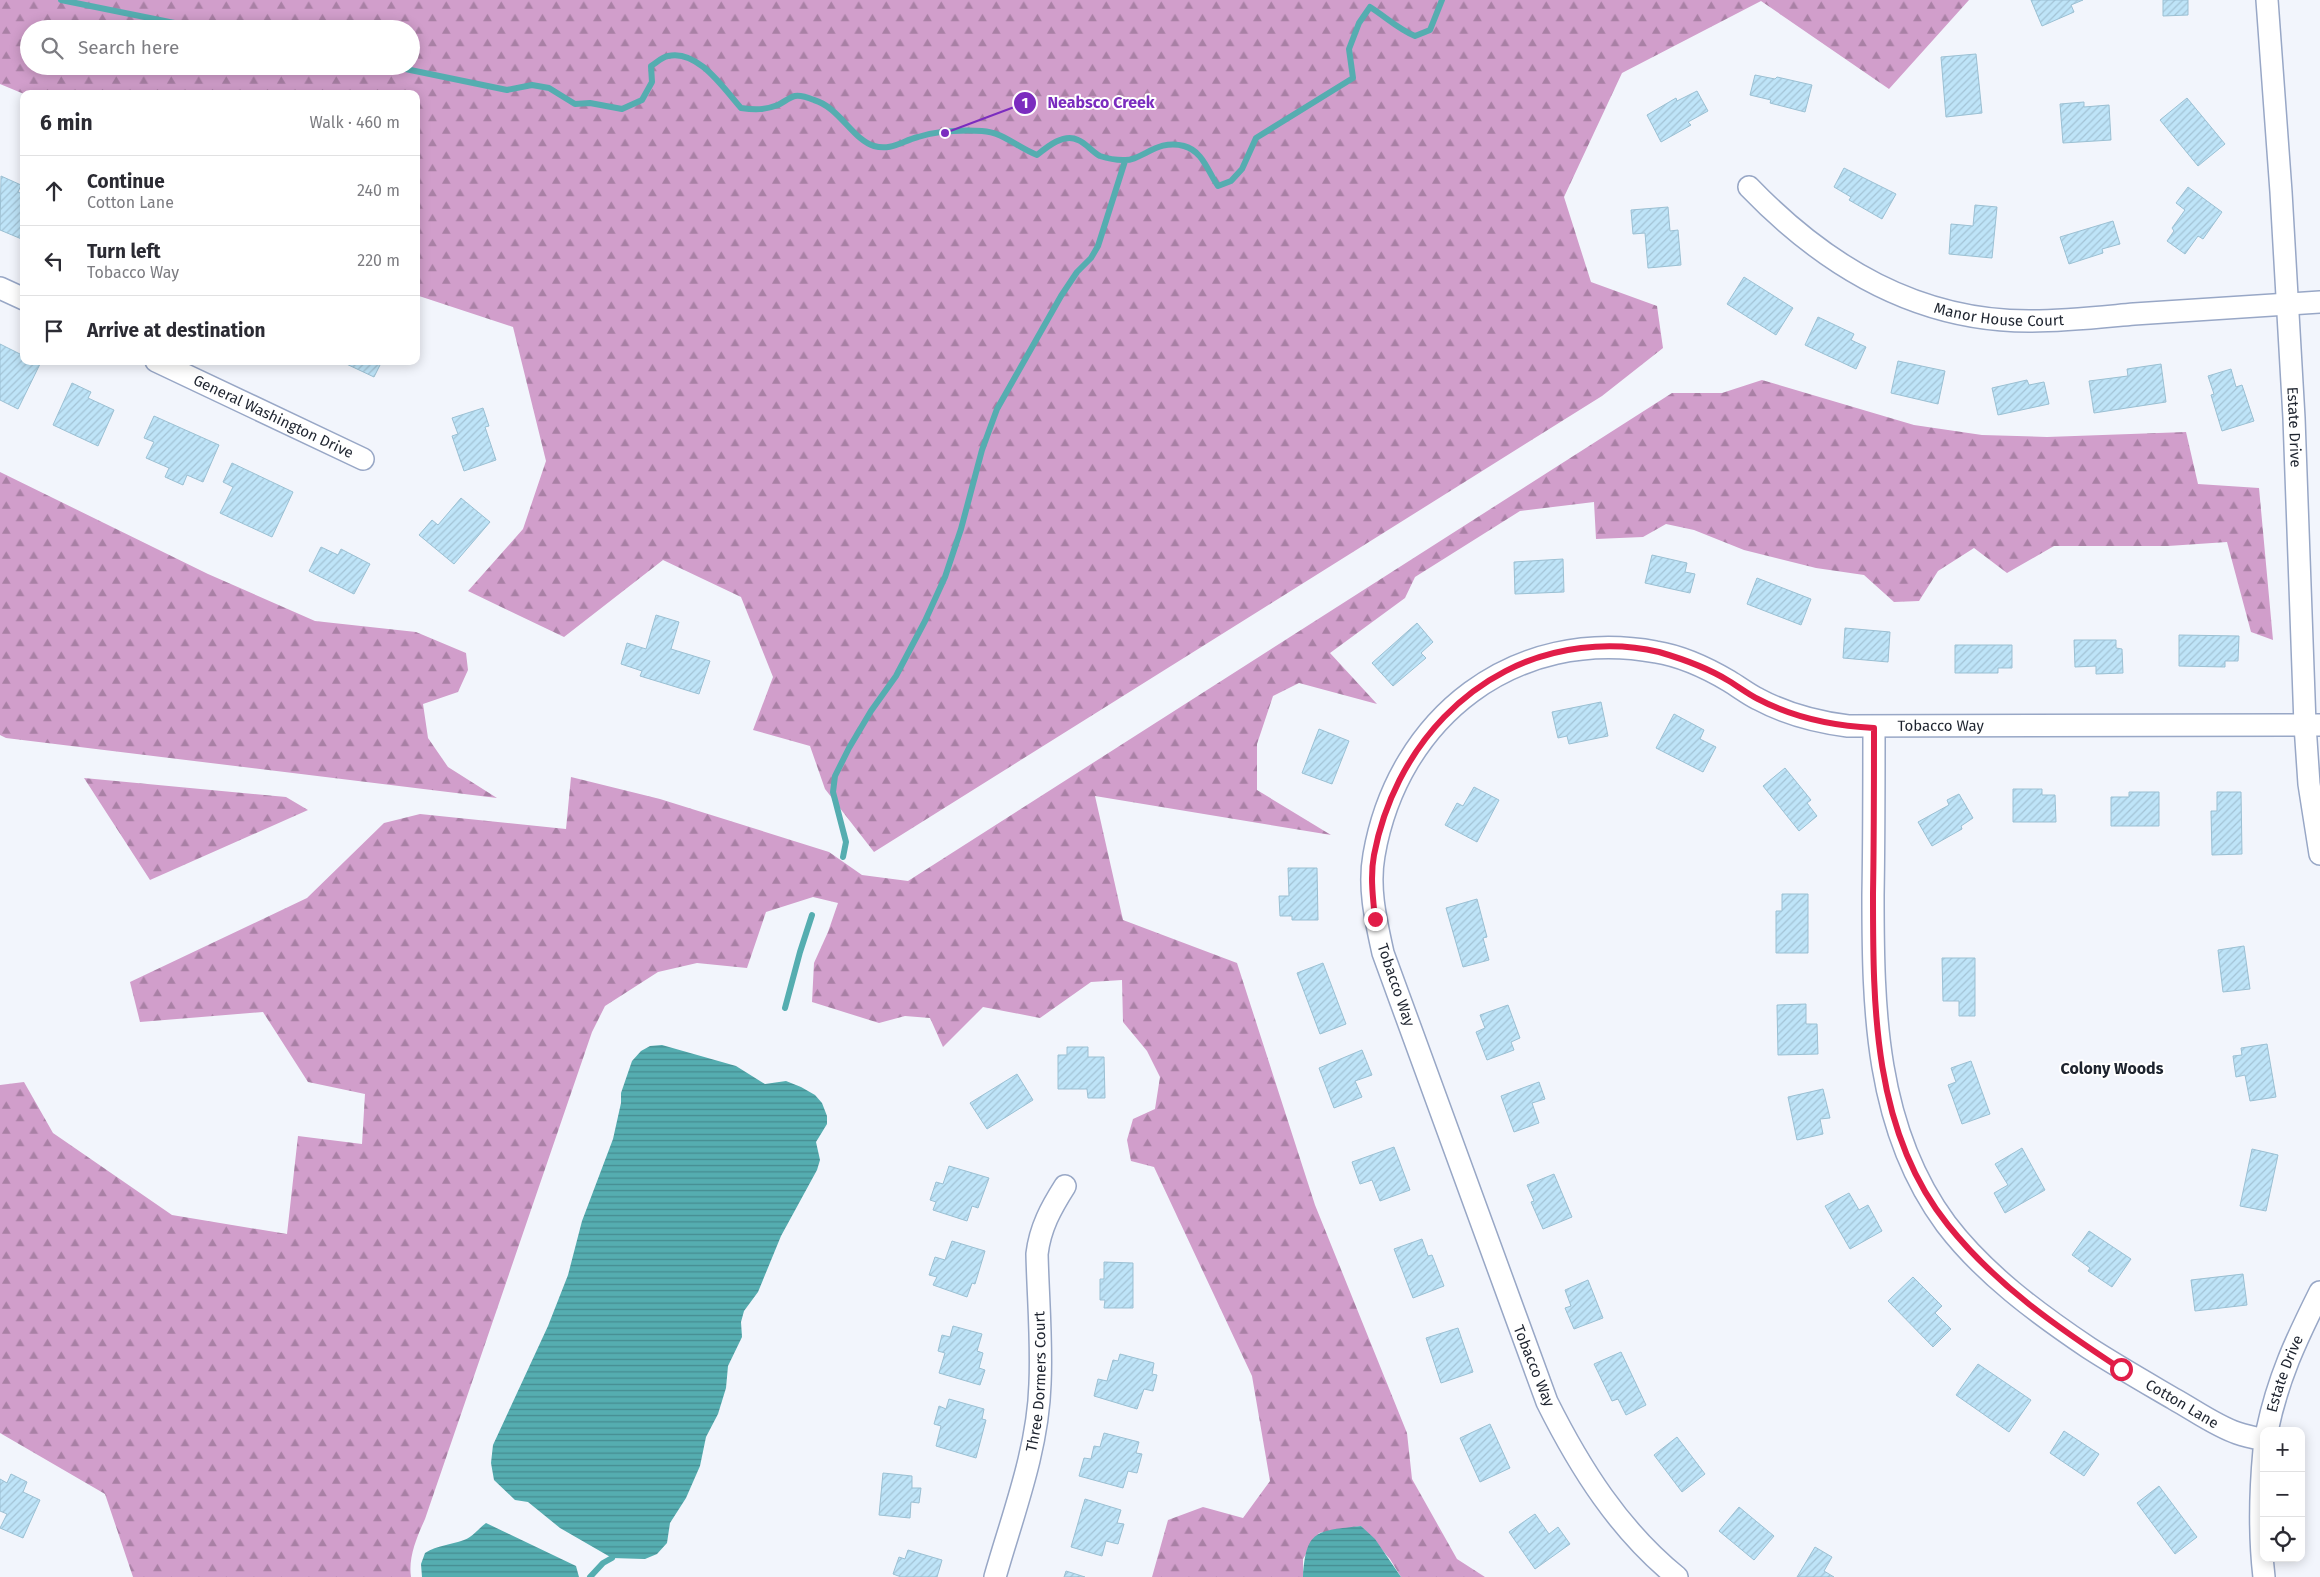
<!DOCTYPE html>
<meta charset="utf-8">
<style>
body{margin:0;font-family:"Fira Sans",sans-serif;background:#f7f7f7;color:#2b2b33}
.controls{position:absolute;right:15px;bottom:15px;display:grid;overflow:hidden;border-radius:10px;box-shadow:0 2px 12px #0003}
.controls button{width:45px;height:45px;display:grid;place-items:center;padding:0;border:0;border-bottom:1px solid #e1e1e2;background:#fff;color:#2b2b33;font:25px sans-serif}
.stop{position:absolute;width:15px;height:15px;margin:-11px;border:4px solid #e11d48;border-radius:50%;background:#fff}
.stop.end{background:#e11d48;border-color:#fff;box-shadow:0 1px 5px #0008}
.list{margin:0;padding:0;list-style:none}
h2{display:flex;justify-content:space-between;align-items:center;height:65px;margin:0;padding:0 20px;font-size:21px}
h2 small{font-size:16px;font-weight:400;color:#7c7c81}
.list li{display:grid;grid-template-columns:32px 1fr auto;gap:15px;align-items:center;box-sizing:border-box;height:70px;padding:0 20px;border-top:1px solid #e1e1e2}
.list b{display:block;font-size:19px;white-space:nowrap}
.list p{margin:0;font-size:16px;white-space:nowrap;color:#7c7c81}
.list em{font-size:16px;font-style:normal;color:#7c7c81}
.icon{flex:none;width:28px;height:28px;fill:none;stroke:currentColor;stroke-width:2;stroke-linecap:round;stroke-linejoin:round}
.map{position:relative;flex:none;width:2320px;height:1577px;overflow:hidden}
.search{position:absolute;background:#fff;box-shadow:0 2px 12px #0003;left:20px;top:20px;width:400px;height:55px;display:flex;align-items:center;gap:12px;box-sizing:border-box;padding:0 18px;border-radius:28px;color:#7c7c81;font-size:19px}
.panel{position:absolute;background:#fff;box-shadow:0 2px 12px #0003;left:20px;top:90px;width:400px;height:275px;border-radius:10px}
.map>svg:first-child{display:block}
.forest{fill:url(#forest-firs);fill-rule:evenodd}
.water{fill:url(#water-rules)}
.lines{fill:none;stroke-linecap:round;stroke-linejoin:round}
.stream{stroke:#55adb0;stroke-width:6}
.building{fill:url(#building-hatch);stroke:#9bc0d3}
.street-casing{stroke:#98a7c6;stroke-width:24}
.street{stroke:#fff;stroke-width:21}
.route{stroke:#e11d48;stroke-width:6}
.labels{text-anchor:middle;stroke-width:4;stroke-linejoin:round;paint-order:stroke}
.street-label{font-size:15px;fill:#1d232e;stroke:#fff}
.neighbourhood-label{font-size:16px;font-weight:bold;fill:#1d232e;stroke:#fff}
.leader{fill:none;stroke:#7b2cbf;stroke-width:2}
.callout-dot{fill:#7b2cbf;stroke:#fff;stroke-width:2}
.mark-label{font-size:15px;text-anchor:middle;font-weight:bold;fill:#fff}
.callout-label{font-size:16px;text-anchor:middle;font-weight:bold;fill:#7b2cbf;stroke:#fff;stroke-width:4;stroke-linejoin:round;paint-order:stroke}
</style>
<div class="map">
<svg width="2320" height="1577" viewBox="0 0 2320 1577">
<defs>
<pattern id="forest-firs" width="22" height="20" patternUnits="userSpaceOnUse" patternTransform="scale(1.25)"><rect width="22" height="20" fill="#d19ecb"/><path d="M5 1l3.5 6h-7zM16 11l3.5 6h-7z" fill="#a980a5"/></pattern>
<pattern id="water-rules" width="6" height="5" patternUnits="userSpaceOnUse" patternTransform="scale(1.25)"><rect width="6" height="5" fill="#55adb0"/><path d="M0 2.5h6" fill="none" stroke="#468c90"/></pattern>
<pattern id="building-hatch" width="6" height="6" patternUnits="userSpaceOnUse" patternTransform="scale(1.25)"><rect width="6" height="6" fill="#bee4f8"/><path d="M-1 1l2-2M0 6l6-6M5 7l2-2" fill="none" stroke="#a3c3d5"/></pattern>
</defs>
<rect width="100%" height="100%" fill="#f2f5fc"/>
<!-- forest -->
<path class="forest" d="M0 0H1969L1889 89 1761 1 1622 73 1564 197 1591 282 1657 306 1663 348 1602 396 874 852 825 789 810 746 753 730 773 677 741 597 663 560 564 637 468 591 523 529 546 461 513 327 416 295V94H24L0 84ZM29 29H411V66H29Z
M1762 380 1914 425 1982 435 2047 437 2186 432 2198 484 2259 488 2273 640 2251 632 2227 542 2168 546H2054L2007 573 1974 548 1938 571 1919 601 1894 602 1864 575 1816 568 1744 550 1694 530 1666 524 1643 537 1596 539 1594 502 1520 511 1415 577 1405 598 1330 653 1377 704 1299 683 1273 696 1257 744V790L1331 835 1095 796 1123 920 1237 963 1315 1205 1407 1433 1412 1479 1457 1559 1485 1577H1401L1390 1559 1361 1526 1319 1533 1303 1559V1577H1152L1168 1520 1203 1507 1243 1518 1270 1481 1252 1376 1154 1167 1131 1161 1127 1140 1133 1119 1155 1109 1160 1077 1147 1051 1123 1022 1122 980 1091 982 1040 1018 983 1007 943 1047 930 1018 905 1016 879 1023 812 1002 814 963 828 932 838 903 813 897 766 912 747 968 697 963 658 972 605 1006 592 1032 425 1519C417 1537 408 1557 411 1577H133L105 1494 0 1433V1085L24 1082 53 1133 172 1215 287 1234 298 1136 362 1144 365 1094 308 1082 263 1012 140 1022 130 982 307 898 384 823 420 814 566 829 571 777 660 799 829 852 862 875 908 881 1672 393H1722Z
M0 472 208 574 315 621 416 632 466 653 468 670 458 692 423 704 428 738 448 767 497 798 6 738 0 735Z
M84 778 286 797 308 810 150 880Z"/>
<!-- water -->
<path class="water" d="M662 1045 736 1066 765 1084 786 1081 801 1087 815 1095 822 1103 827 1116V1124L816 1142 820 1160 817 1170 781 1236 758 1292 744 1311 741 1322 742 1337 728 1366 726 1388 718 1414 706 1437 700 1466 686 1498 670 1523 667 1543 657 1554 645 1559 612 1558 560 1528 528 1502 515 1500 494 1480 491 1463 493 1445 548 1326 568 1275 582 1221 613 1139 621 1103V1093L632 1061 641 1051 650 1046Z
M486 1523 576 1566 579 1577H422L421 1564 425 1553C438 1545 450 1545 464 1540 473 1537 479 1528 486 1523Z
M1361 1526 1375 1539 1401 1577H1303C1306 1529 1317 1531 1361 1526Z"/>
<g class="lines">
<!-- stream -->
<path class="stream" d="M61 0 204 29
M391 66 507 90 532 85 549 88 575 104 590 103 622 109 642 100 652 82 651 66C656 63 662 57 668 56 698 49 724 89 741 108 755 110 765 110 778 105 784 102 790 97 795 96 800 95 809 98 814 100 839 107 853 140 874 146 891 151 902 141 918 137 937 131 962 130 982 131 1003 132 1018 148 1037 155 1048 146 1064 133 1078 140 1086 143 1092 152 1100 156 1106 158 1116 160 1123 160 1141 162 1157 138 1184 146 1203 151 1208 172 1218 186L1231 181 1242 169 1256 138 1353 78 1349 49 1359 23 1370 7C1386 17 1398 29 1415 36L1430 30 1442 0
M843 857 846 842 833 792 835 776 849 748 871 711 896 676 925 621 945 577 961 529 982 450 997 409 1061 296 1077 272 1091 258 1098 246 1125 161
M785 1008 800 952 812 915
M590 1577 603 1563 612 1558"/>
</g>
<!-- building -->
<path class="building" d="M2031 0H2083L2071 5 2074 12 2042 26Z
M2163 0H2188V15L2163 16Z
M1976 54 1982 113 1946 117 1941 57Z
M1755 75 1775 79 1777 77 1812 85 1805 112 1770 103 1771 100 1750 95Z
M1697 91 1708 111 1688 122 1691 125 1661 142 1647 115 1676 98 1677 101Z
M2187 98 2225 144 2198 166 2160 120Z
M2084 102V107L2109 105 2111 140 2063 143 2060 104Z
M1844 168 1896 194 1882 219 1849 200 1851 197 1834 187Z
M1 176 21 185 18 192 24 195V240L0 230Z
M2188 187 2222 212 2203 239 2198 236 2185 254 2167 241 2174 231 2172 228 2185 210 2176 203Z
M1975 205 1997 207 1992 258 1949 254 1951 224 1973 226Z
M1668 207 1670 231 1678 230 1681 265 1648 268 1645 233 1633 234 1631 210Z
M2113 221 2120 244 2102 249 2103 253 2069 264 2060 237Z
M1744 277 1793 308 1776 335 1727 304Z
M1818 317 1854 334 1851 340 1866 347 1856 369 1805 345Z
M0 344 24 356V361H34L40 364 18 409 0 400Z
M340 361H382L374 377Z
M1898 361 1945 371 1938 404 1891 393Z
M2161 364 2166 402 2094 413 2089 381 2128 376 2127 369Z
M2231 369 2236 387 2242 385 2254 421 2222 431 2211 395 2214 394 2208 376Z
M2027 380 2029 385 2044 382 2049 404 1998 415 1992 388Z
M72 383 91 392 88 398 114 410 98 446 53 425Z
M483 408 489 426 485 427 496 460 464 471 452 436 458 434 452 418Z
M154 416 219 445 203 482 187 475 183 485 165 477 169 468 146 458 154 442 144 438Z
M232 463 293 492 272 537 220 513 233 487 223 482Z
M461 498 490 522 454 564 419 535 432 520 438 525Z
M321 547 338 555 341 549 370 564 354 594 309 571Z
M1652 555 1687 563 1685 572 1695 574 1690 593 1645 583Z
M1563 559 1564 592 1515 594 1514 562Z
M1757 578 1811 599 1801 625 1747 604Z
M656 615 679 622 671 649 710 661 699 694 640 676 642 671 621 664 627 643 646 649Z
M1417 623 1433 642 1421 653 1426 658 1393 686 1372 663Z
M1845 628 1890 632 1888 662 1843 658Z
M2179 635 2239 636 2238 661H2225V667L2179 666Z
M2074 640H2116V648L2122 649 2123 673 2096 674V666L2075 667Z
M1955 645H2012V668H1998V673H1955Z
M1601 702 1608 736 1569 744 1567 736 1558 738 1552 712Z
M1674 714 1704 730 1700 739 1716 747 1703 772 1656 748Z
M1319 729 1349 741 1332 784 1302 773Z
M1785 768 1811 800 1807 803 1817 816 1799 831 1763 786Z
M1474 787 1499 800 1477 842 1445 825 1457 803 1463 806Z
M2013 789H2042V795H2055L2056 822H2013Z
M2129 792H2159V826H2111V797H2129Z
M2217 792H2241L2242 854 2212 855 2211 811H2217Z
M1959 794 1973 818 1961 826 1962 829 1932 846 1918 822 1949 805 1947 800Z
M1288 868H1317L1318 920H1292V916H1280L1279 896H1289Z
M1782 894H1808V953H1776V911H1782Z
M1477 899 1487 937 1483 938 1489 960 1463 967 1446 908Z
M2244 946 2250 989 2223 992 2218 950Z
M1942 958H1975V1016H1959V1001H1943Z
M1323 963 1346 1024 1320 1034 1297 973Z
M1806 1004V1024H1817L1818 1054 1778 1055 1777 1005Z
M1508 1005 1520 1038 1511 1042 1514 1050 1487 1060 1476 1032 1485 1028 1480 1015Z
M2267 1044 2276 1097 2250 1101 2245 1075 2236 1077 2233 1056 2242 1055 2241 1048Z
M1067 1047H1088V1057H1104L1105 1098H1088L1087 1089H1058V1055H1067Z
M1362 1050 1372 1075 1355 1081 1362 1097 1334 1108 1319 1068Z
M1971 1061 1990 1114 1962 1124 1948 1085 1956 1082 1951 1068Z
M1017 1074 1033 1100 987 1129 970 1103Z
M1539 1082 1545 1099 1532 1103 1539 1123 1514 1132 1501 1096Z
M1823 1089 1830 1118 1820 1119 1823 1134 1797 1140 1788 1097Z
M1394 1147 1410 1190 1380 1201 1372 1180 1360 1184 1352 1162Z
M2022 1148 2045 1190 2005 1213 1994 1193 2008 1185 1995 1164Z
M2252 1149 2278 1155 2266 1211 2240 1206Z
M949 1166 989 1178 978 1208 972 1206 967 1221 933 1210 936 1202 930 1200 936 1182 943 1184Z
M1554 1174 1572 1217 1543 1229 1531 1202 1534 1201 1527 1185Z
M1849 1193 1859 1210 1868 1205 1882 1231 1850 1249 1825 1206Z
M2089 1231 2131 1259 2112 1287 2088 1271 2090 1268 2072 1255Z
M1422 1239 1428 1256 1432 1255 1444 1286 1413 1298 1394 1249Z
M952 1241 985 1251 975 1284 972 1283 967 1297 933 1285 937 1277 929 1275 935 1257 945 1260Z
M1104 1262 1133 1263V1308H1104L1105 1300H1100V1279H1104Z
M2243 1274 2247 1305 2195 1311 2191 1280Z
M1913 1277 1942 1306 1935 1313 1951 1329 1933 1347 1888 1301Z
M1588 1280 1603 1318 1574 1329 1565 1308 1571 1306 1565 1290Z
M953 1326 982 1334 977 1351 983 1353 979 1368 985 1370 980 1385 939 1373 945 1353 938 1351 942 1335 950 1337Z
M1458 1328 1473 1372 1441 1383 1426 1338Z
M1621 1352 1646 1405 1626 1415 1618 1399 1612 1401 1594 1364Z
M1120 1354 1154 1363 1152 1374 1157 1375 1153 1391 1144 1389 1137 1409 1094 1396 1098 1379 1107 1381 1113 1360 1118 1361Z
M1978 1364 2031 1400 2009 1432 1956 1395Z
M949 1399 984 1409 982 1419 986 1420 976 1458 936 1446 941 1426 934 1424 939 1406 946 1409Z
M1490 1424 1510 1468 1480 1482 1460 1438Z
M2064 1431 2099 1454 2084 1476 2050 1453Z
M1104 1433 1139 1442 1136 1453 1142 1454 1137 1473 1128 1471 1123 1488 1079 1476 1084 1458 1091 1459 1094 1446 1100 1447Z
M1677 1437 1705 1474 1682 1492 1654 1455Z
M883 1473 912 1476V1488H921L919 1503 911 1502 910 1518 879 1515Z
M11 1474 27 1482 23 1492 40 1500 23 1538 0 1528 7 1514 0 1511V1479L7 1483Z
M2159 1486 2197 1537 2175 1554 2137 1503Z
M1085 1499 1121 1510 1117 1523 1124 1524 1118 1544 1106 1541 1102 1556 1071 1547Z
M1739 1507 1774 1536 1754 1560 1719 1531Z
M1535 1514 1549 1534 1558 1527 1570 1544 1535 1569 1509 1532Z
M1815 1547 1832 1557 1824 1571 1834 1577H1797Z
M908 1550 942 1560 937 1577H901L893 1574 899 1557 905 1559Z
M1066 1571 1085 1577H1064Z"/>
<g class="lines">
<defs>
<g id="street">
<path id="s1" d="M2267 0 2281 192 2294 418 2305 725 2309 784 2320 854"/>
<path id="s2" d="M1749 187C1826 267 1918 322 2032 321 2066 321 2101 317 2134 314 2196 310 2258 306 2320 302"/>
<path d="M0 288 24 299"/>
<path id="s3" d="M156 361 363 459"/>
<path id="s4" d="M1874 728C1874 783 1874 839 1873 895 1873 1009 1875 1128 1946 1224 1984 1274 2037 1313 2089 1348 2117 1366 2145 1382 2174 1399 2194 1410 2216 1426 2237 1433 2246 1436 2255 1438 2264 1440"/>
<path id="s5" d="M2267 1431C2278 1378 2296 1340 2320 1292"/>
<path id="s6" d="M995 1577C1013 1514 1038 1450 1040 1384 1042 1341 1038 1297 1037 1254 1040 1228 1051 1208 1065 1186"/>
<path id="s7" d="M1677 1577C1619 1530 1580 1468 1547 1402L1383 953C1376 921 1368 888 1374 855 1398 717 1515 626 1656 652 1681 656 1707 668 1729 681 1739 687 1748 694 1758 699 1786 714 1816 722 1848 726L2320 725"/>
<path d="M2264 1577C2259 1534 2260 1493 2264 1450"/>
</g>
</defs>
<!-- street casing -->
<use href="#street" class="street-casing"/>
<!-- street -->
<use href="#street" class="street"/>
</g>
<g class="lines">
<!-- route -->
<path class="route" d="M1375 919C1373 898 1370 876 1374 855 1394 750 1472 661 1581 648 1606 645 1634 646 1659 652 1683 659 1708 668 1729 681 1739 687 1748 694 1758 699 1794 718 1833 726 1874 728 1874 783 1874 838 1873 894 1873 1007 1873 1132 1948 1225 1996 1285 2057 1327 2121 1369"/>
</g>
<g class="labels">
<!-- street labels -->
<g class="street-label">
<text dy="5" stroke="none"><textPath href="#s2" startOffset="289">Manor House Court</textPath></text>
<text dy="5" stroke="none"><textPath href="#s3" startOffset="130">General Washington Drive</textPath></text>
<text dy="5" stroke="none"><textPath href="#s1" startOffset="428">Estate Drive</textPath></text>
<text dy="5" stroke="none"><textPath href="#s7" startOffset="1486">Tobacco Way</textPath></text>
<text transform="translate(1396 985) rotate(71)" y="5">Tobacco Way</text>
<text transform="translate(1534 1366) rotate(68)" y="5">Tobacco Way</text>
<text dy="5" stroke="none"><textPath href="#s5" startOffset="60">Estate Drive</textPath></text>
<text dy="5" stroke="none"><textPath href="#s6" startOffset="201">Three Dormers Court</textPath></text>
<text dy="5" stroke="none"><textPath href="#s4" startOffset="809">Cotton Lane</textPath></text>
</g>
<!-- neighbourhood labels -->
<g class="neighbourhood-label">
<text x="2112" y="1074">Colony Woods</text>
</g>
</g>
<!-- callouts -->
<path class="leader" d="M945 133L1025 103"/>
<g class="callout-dot">
<circle cx="945" cy="133" r="5"/>
<circle cx="1025" cy="103" r="12"/>
</g>
<g class="mark-label">
<text x="1025" y="108">1</text>
</g>
<g class="callout-label">
<text x="1101" y="108">Neabsco Creek</text>
</g>
</svg>
<div class="controls">
<button>+</button>
<button>−</button>
<button><svg class="icon" aria-label="locate" viewBox="0 0 24 24"><circle cx="12" cy="12" r="6"/><path d="M12 2v4M12 18v4M2 12h4M18 12h4"/></svg></button>
</div>
<div class="stop" style="left:2121px;top:1369px"></div>
<div class="stop end" style="left:1375px;top:919px"></div>
<div class="search"><svg class="icon" aria-label="search" viewBox="0 0 24 24"><circle cx="10" cy="10" r="6"/><path d="M15 15l6 6"/></svg>Search here</div>
<section class="panel">
<h2>6 min<small>Walk · 460 m</small></h2>
<ul class="list">
<li><svg class="icon" aria-label="ahead" viewBox="0 0 24 24"><path d="M12 20V5M6 11l6-6 6 6"/></svg><div><b>Continue</b><p>Cotton Lane</p></div><em>240 m</em></li>
<li><svg class="icon" aria-label="left" viewBox="0 0 24 24"><path d="M17 20v-9H6M10 6l-5 5 5 5"/></svg><div><b>Turn left</b><p>Tobacco Way</p></div><em>220 m</em></li>
<li><svg class="icon" aria-label="arrive" viewBox="0 0 24 24"><path d="M6 21V4h12l-3 4 3 4H6"/></svg><div><b>Arrive at destination</b></div></li>
</ul>
</section>
</div>
